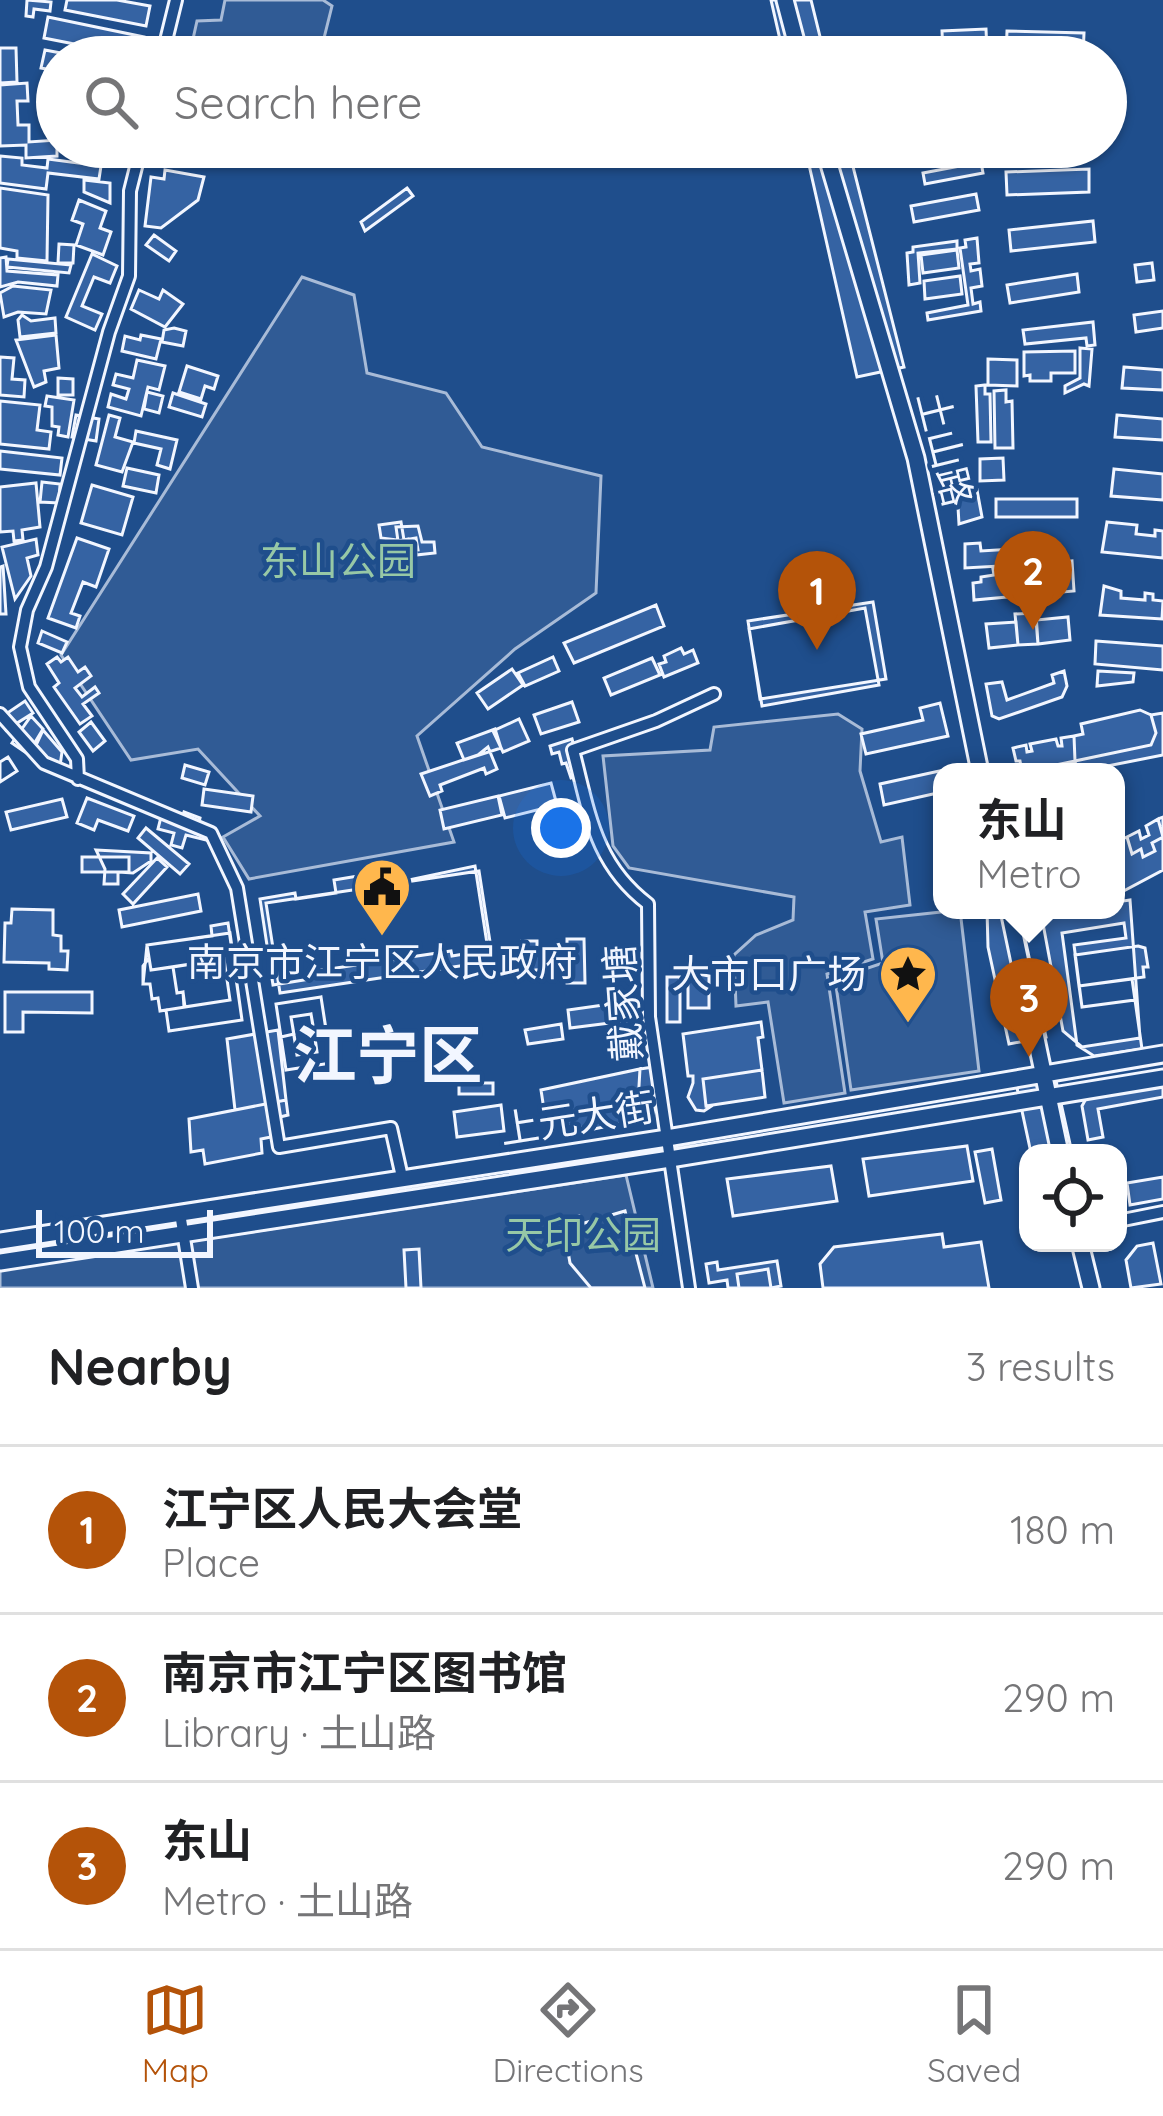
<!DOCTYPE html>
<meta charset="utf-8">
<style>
body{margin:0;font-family:Quicksand,"Noto Sans SC",sans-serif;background:#f6f6f6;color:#202124}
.controls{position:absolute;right:36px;bottom:36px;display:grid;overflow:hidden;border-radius:24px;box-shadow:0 3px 9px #0004}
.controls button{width:108px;height:108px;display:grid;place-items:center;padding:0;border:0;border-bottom:3px solid #e0e0e0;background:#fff;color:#202124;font:60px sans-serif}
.scale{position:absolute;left:36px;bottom:30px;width:177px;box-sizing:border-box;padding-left:12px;border:6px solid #f2f6ff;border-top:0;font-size:33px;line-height:42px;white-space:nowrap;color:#f2f6ff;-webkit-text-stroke:9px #1f4e8c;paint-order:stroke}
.you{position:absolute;left:561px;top:828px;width:42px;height:42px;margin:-30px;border:9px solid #fff;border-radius:50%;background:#1a73e8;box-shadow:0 0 0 18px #1a73e833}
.badge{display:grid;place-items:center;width:78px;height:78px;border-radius:50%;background:#b45309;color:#fff;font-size:39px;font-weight:700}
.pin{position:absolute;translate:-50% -99px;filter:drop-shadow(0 3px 6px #0008)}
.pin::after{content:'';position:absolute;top:63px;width:42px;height:36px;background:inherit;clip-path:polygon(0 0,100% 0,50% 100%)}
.popup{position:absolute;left:933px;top:763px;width:192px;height:156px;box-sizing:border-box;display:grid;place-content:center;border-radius:24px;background:#fff;filter:drop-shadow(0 3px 9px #0005);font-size:39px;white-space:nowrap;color:#757577}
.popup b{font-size:45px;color:#202124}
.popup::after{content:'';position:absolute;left:50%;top:100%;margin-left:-24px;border:24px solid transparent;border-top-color:#fff}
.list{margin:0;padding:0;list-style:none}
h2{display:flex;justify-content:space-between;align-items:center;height:156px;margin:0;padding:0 48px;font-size:51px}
h2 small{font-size:39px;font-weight:400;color:#757577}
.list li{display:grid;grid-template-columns:78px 1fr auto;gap:36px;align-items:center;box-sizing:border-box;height:168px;padding:0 48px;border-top:3px solid #e0e0e0}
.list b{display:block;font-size:45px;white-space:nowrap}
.list p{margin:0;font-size:39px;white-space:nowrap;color:#757577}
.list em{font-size:39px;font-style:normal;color:#757577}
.icon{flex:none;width:66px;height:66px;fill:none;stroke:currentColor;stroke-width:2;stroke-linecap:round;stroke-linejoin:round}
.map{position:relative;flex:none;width:1163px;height:1288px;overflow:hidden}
.search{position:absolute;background:#fff;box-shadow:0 3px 9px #0004;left:36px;right:36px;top:36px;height:132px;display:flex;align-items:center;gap:30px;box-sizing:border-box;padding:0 42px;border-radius:66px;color:#757577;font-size:45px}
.sheet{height:660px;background:#fff}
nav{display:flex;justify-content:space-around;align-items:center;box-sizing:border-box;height:168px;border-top:3px solid #e0e0e0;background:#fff;font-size:33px;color:#757577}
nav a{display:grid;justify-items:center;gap:6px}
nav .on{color:#b45309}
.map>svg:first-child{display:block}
.built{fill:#305b95;stroke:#a8bbd7;stroke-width:3}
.building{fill:#3563a3;stroke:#f2f6ff;stroke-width:3;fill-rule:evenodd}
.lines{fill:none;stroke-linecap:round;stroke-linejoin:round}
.street-casing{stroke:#f2f6ff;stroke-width:16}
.secondary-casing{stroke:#f2f6ff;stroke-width:21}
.street{stroke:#1f4e8c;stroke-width:10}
.secondary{stroke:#1f4e8c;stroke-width:15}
.labels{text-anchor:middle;stroke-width:9;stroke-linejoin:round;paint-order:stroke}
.street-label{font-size:39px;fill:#f2f6ff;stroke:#1f4e8c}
.park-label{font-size:39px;fill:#97c8a6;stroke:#1f4e8c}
.poi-label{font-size:39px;fill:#f2f6ff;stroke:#1f4e8c}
.town-label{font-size:63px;font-weight:bold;fill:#f2f6ff;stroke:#1f4e8c}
</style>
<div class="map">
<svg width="1163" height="1288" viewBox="0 0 1163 1288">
<rect width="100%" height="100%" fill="#1f4e8c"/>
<!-- built -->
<path class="built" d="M225 0H323L332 6 324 38 293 57H189L197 21 221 20Z
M169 147H262L230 165 168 152Z
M302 277 354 295 367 373 446 393 482 447 601 476 596 593 515 649 417 736 454 842 249 879 223 837 260 816 198 749 131 760 61 655Z
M838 714 862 729 860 771 881 842 902 837 910 905 865 912 873 959 827 974 845 1093 784 1103 768 1002 736 1006 734 955 756 935 793 920 794 897 629 868 613 846 603 756 710 750 714 727Z
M960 910 979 1071 851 1090 835 979 883 963 876 919Z
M626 1175 653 1288H0V1270Z"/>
<!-- building -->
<path class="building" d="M27 0 51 2 50 11 34 9 33 17 26 16Z
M67 0H117L150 6 146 26 65 10Z
M771 0H811L825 57H784Z
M48 17 144 37 140 57 44 38Z
M986 29 987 52 943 54 942 31Z
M1007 31 1084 33 1083 57H1006Z
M0 48H16L17 82 0 83Z
M45 50 82 57H57V71L41 68Z
M27 83 28 101H17L18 125H29V142L57 140V156L26 158V145L0 146V85Z
M805 147H848L904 367 857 377Z
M0 156 22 158V165L47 168 48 159 101 166 99 179 48 173 46 189 0 183Z
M981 162 983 173 925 184 923 173Z
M1089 169V192L1007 195 1006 172Z
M165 170 204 177 198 200 161 228 145 226 151 177 164 179Z
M84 180 110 183V203L84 192Z
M0 188 48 195 47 261 17 258V251L0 248Z
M407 188 413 196 365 231 361 222Z
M976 194 979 210 914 222 911 206Z
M79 200 106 211 100 228 111 232 103 255 76 245 83 224 72 220Z
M1093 221 1095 242 1011 251 1009 230Z
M154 235 176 251 169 261 146 245Z
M977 238 979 263 970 264 971 271 980 269 982 286 971 288 973 304 980 302 981 311 928 320 927 313 968 305 960 248 966 247 965 240Z
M957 241V249L918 253 920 283 909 285 907 253 913 252V247Z
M59 244 74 245 73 263H58Z
M957 250 959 268 923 273 921 255Z
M92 254 117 266 110 283 94 277 82 306 102 314 95 330 66 317Z
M6 257 7 271 58 275 57 286 18 282 0 287V258Z
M8 259 71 265 69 273 7 267Z
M1152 263 1154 280 1137 282 1135 265Z
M1077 274 1079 292 1010 303 1007 285Z
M960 276 962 294 925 299 924 281Z
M13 286 51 290 46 314 18 312 4 317 0 293Z
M139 290 159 299 163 290 183 304 165 327 131 309Z
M1163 311V328L1136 332 1134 315Z
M22 315 31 321 55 318 56 333 20 337 18 320Z
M1093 322 1095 345 1087 346 1086 338 1025 344 1023 330Z
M174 328 186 331 183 346 162 342 164 330Z
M56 335 59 368 44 371 46 382 34 387 16 340Z
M141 335 161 339 156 359 122 351 125 336 140 340Z
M1080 348 1092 349 1089 386 1084 384 1065 393V386L1080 378Z
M1075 351V373H1051V381H1030V375L1024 376V352Z
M0 357 14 358 12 379 25 380 24 397 0 395Z
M988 359 1017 360V386L988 385Z
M137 360 165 366 159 390 148 387 141 416 108 407 111 394 126 399 129 389 113 385 116 374 133 378Z
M187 366 218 376 214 389 205 386 201 399 179 392Z
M1124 367 1163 370V390L1122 388Z
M58 378 73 379V395H58Z
M985 385V394H990L991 442H978L976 386Z
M1006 390V402L1012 401 1013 448H995L994 391Z
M147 392 163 396 159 413 144 409Z
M173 393 206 404 202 417 169 407Z
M47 396 74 400 68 437 58 435 59 427 52 426V407L45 406Z
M0 401 40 405 37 430 51 432 49 449 0 444Z
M76 415 99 419 96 441 72 437Z
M109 415 120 418 115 437 133 442 122 472 96 465Z
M1117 415 1163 419V440L1115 437Z
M136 431 177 440 170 469 157 465 161 449 134 443Z
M0 451 62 458 60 475 0 469Z
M1003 458 1004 480 980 481V459Z
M127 468 159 475 156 493 123 486Z
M1114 469 1163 474V500L1111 496Z
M965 470 971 492 977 490 982 517 959 524 956 473Z
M42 482 60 484 59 503 40 502Z
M36 483 40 527 22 530 23 540 14 541 13 531 0 532V487Z
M92 485 133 497 122 535 81 523Z
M996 499H1077V517H996Z
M401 522 404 540 416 538 418 550 399 552 398 540 381 538 379 525Z
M1107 522 1137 525 1136 534 1155 536V530L1163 531V558L1102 552Z
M418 526 422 542H434L435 553 416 555V544H409L408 539 398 541 396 527Z
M77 538 109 549 96 587 83 582 71 613 80 616 76 628 48 618Z
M36 539 38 555 27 558 31 576 15 599 2 547Z
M980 543 981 551 1032 548 1033 564 965 568V544Z
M1072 561 1074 591 974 600 973 583 981 582V577L994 575 993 569Z
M3 566 6 614H0V567Z
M1104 586 1121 591V598L1145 600V593L1153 594V600L1163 601 1162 619 1100 615Z
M873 602 886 679 760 699 748 621Z
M656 605 664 626 574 663 564 643Z
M865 608 879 685 762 706 749 629Z
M1036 613 1038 644 1018 645 1015 614Z
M1068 617 1070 640 1038 644 1036 620Z
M1016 622 1018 645 989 648 986 624Z
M42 631 67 642 62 653 38 643Z
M1096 641 1163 646V670L1095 664Z
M681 648 684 654 693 650 698 663 664 677 659 664 666 662 664 656Z
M57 657 61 662 68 657 78 672 85 667 91 676 75 688 82 697 95 687 99 693 83 704 92 716 80 724 54 687 59 683 47 664Z
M553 657 559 671 525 686 518 673Z
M652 658 660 675 611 695 604 678Z
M512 669 523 685 488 709 477 693Z
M1064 671 1067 686 1062 697 999 719 992 716 986 684 1002 682 1007 700 1054 683 1052 675Z
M1098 671 1134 673 1133 682 1097 686Z
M25 701 33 713 6 730 0 718Z
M572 702 579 722 541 734 534 715Z
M940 703 948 736 866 754 861 734 923 720 920 708Z
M1140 710 1151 715 1156 733 1151 745 1075 761 1074 736 1083 734 1081 724Z
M1163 713V755L1077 772 1075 761 1151 745 1156 733 1151 715Z
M31 716 43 729 28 754 12 743Z
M519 719 529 741 503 752 493 731Z
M91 722 105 741 93 751 79 732Z
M495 729 501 748 464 760 457 743Z
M43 730 62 752 60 766 31 756Z
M1074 736 1075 761 1022 772 1020 761H1016L1013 748 1026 745 1027 752 1032 751 1030 744 1056 739 1058 746H1062L1061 738Z
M572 739 582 775 571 778 566 763 562 764 559 752 552 754 550 746Z
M488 747 497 769 486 774 484 768 440 785 442 791 430 796 421 774 478 755Z
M8 757 17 771 0 782V762Z
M8 757 17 771 0 782V762Z
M185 765 209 772 205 785 182 778Z
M953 768 954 772H942V792L884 805 880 784Z
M551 783 557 805 505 818 499 796Z
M204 789 253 796 251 812 202 805Z
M498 796 502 815 444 829 440 810Z
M87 798 134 816 128 831 98 820 94 830 77 823Z
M62 799 67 817 11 830 6 812Z
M184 812 200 818 198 827 213 831 210 841 186 835 182 848 171 845 174 833 158 829 162 813 182 818Z
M1163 817V870L1116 895V842L1127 837 1132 854 1141 849 1143 857 1155 851 1152 843 1163 837 1158 819Z
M1158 819 1163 837 1152 843 1155 851 1143 857 1141 849 1132 854 1127 837 1139 831 1141 839 1149 835 1146 826Z
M146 828 189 864 180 874 138 838Z
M96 850 151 853V861L133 873 118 872V884H104L105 869Z
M82 857H129V872H82Z
M157 858 167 867 133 904 123 894Z
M475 866 488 950 452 956 451 951 309 972 310 979 273 985 260 899 295 893 296 899 336 893 334 880 388 871 390 884Z
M479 871 493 961 280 993 266 903Z
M198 894 201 911 122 927 119 910Z
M1130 900 1140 1038 1082 1047 1063 1031 1041 913 1116 910V902Z
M12 909 53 910V935L61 936V951H68L67 970 49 969V963L4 962 5 923H11Z
M987 910H1019L1046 1037 1009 1044 988 947Z
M228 923 242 1020 169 1031 166 1010 160 1011 158 998 152 999 150 984H143L147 945 212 936 211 926ZM224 959 230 1000 184 1007 183 992 177 993 173 967Z
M1124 923 1126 938 1074 945 1082 1007 1135 1000 1142 1049 1094 1056 1077 1045 1062 933Z
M230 933 242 1020 169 1031 166 1010 230 1000 224 959 151 970 147 945Z
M567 939H584L585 983H567L566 969 536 970V977H524L527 951H523L522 941H537V947L567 946Z
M1138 946 1145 948 1148 967H1143L1144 977 1079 986 1075 955Z
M149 958 151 970 173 967 177 993 183 992 185 1007 160 1011 158 998 152 999 150 984H143V966Z
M688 972 709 976V1008H688Z
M667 977H680V1022H667Z
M1132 979 1135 1000 1082 1007 1079 986Z
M5 992H92V1013L23 1012V1032H5Z
M321 997 331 1063 286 1070 276 1004ZM311 1014 317 1052 297 1055 291 1017Z
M321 997 326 1029 314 1031 311 1014 291 1017 294 1034 281 1037 276 1004Z
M632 1001 634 1020 570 1028 568 1010Z
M761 1022 763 1037 758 1038 762 1070 703 1079 706 1106 713 1105 704 1111 696 1110 688 1097 693 1083V1076H688L683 1034Z
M561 1024 563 1039 528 1044 525 1030Z
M326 1029 331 1063 286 1070 281 1037 294 1034 297 1055 317 1052 314 1031Z
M278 1030 286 1100 235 1110 227 1039Z
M653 1067 656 1093 653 1114 650 1119 637 1120 640 1069Z
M640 1069 637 1120 594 1129 546 1123 541 1090Z
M762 1070 765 1097 706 1106 703 1079Z
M1055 1076 1072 1153H1031L1016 1083Z
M1163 1081V1097L1098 1109 1103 1137 1088 1140 1082 1106 1088 1095Z
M459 1083H493V1094H459Z
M286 1100 288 1115 280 1117 281 1135 261 1139 262 1153 205 1164 203 1150 191 1152 189 1119Z
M501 1105 504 1131 457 1137 454 1112Z
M967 1146 973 1181 869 1196 863 1159Z
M992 1149 1001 1200 985 1203 975 1152Z
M831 1166 837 1201 733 1216 727 1179Z
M1163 1177V1199L1130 1205 1127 1183Z
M625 1211 645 1288H591L570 1263 563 1222 579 1216 581 1224Z
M625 1211 645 1288H591L570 1263 563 1222 579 1216 581 1224Z
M942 1234 944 1247 981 1242 989 1288H823L820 1264 834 1247Z
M1153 1243 1161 1284 1131 1288 1126 1260 1137 1246Z
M419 1249 421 1288H406L404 1250Z
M777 1261 781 1286 771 1288 768 1269 737 1274 739 1288H728L727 1280 709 1283 706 1264 717 1262 718 1270Z
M768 1269 771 1288H739L737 1274Z"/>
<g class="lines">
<defs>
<path id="street" d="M162 57 176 0
M0 714 44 763 211 833 237 888 279 1147 391 1128 402 1177
M78 779 77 759 29 687 20 647 27 610 46 567 109 332 129 276 130 191 141 147
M180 1213 192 1288
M1118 1221 1163 1212
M689 1288 649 1017 648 904C594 863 589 811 573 750L656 721 714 694"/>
<path id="secondary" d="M785 0 800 57
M824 147 916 458 980 772
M1009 910 1060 1153
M0 1241 667 1138 1163 1054
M1080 1243 1091 1288
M0 1262 670 1159 1163 1078"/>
</defs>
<!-- street casing -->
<use href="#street" class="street-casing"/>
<!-- secondary casing -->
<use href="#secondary" class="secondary-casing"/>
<!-- street -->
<use href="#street" class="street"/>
<!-- secondary -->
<use href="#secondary" class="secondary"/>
</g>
<!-- icons -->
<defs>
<symbol id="civic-pin" viewBox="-11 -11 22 30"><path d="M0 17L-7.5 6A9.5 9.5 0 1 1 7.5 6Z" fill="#ffb74d" stroke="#1f4e8c"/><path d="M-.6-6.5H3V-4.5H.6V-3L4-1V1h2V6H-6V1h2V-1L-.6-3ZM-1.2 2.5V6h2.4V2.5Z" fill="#111"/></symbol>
<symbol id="sight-pin" viewBox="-11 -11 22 30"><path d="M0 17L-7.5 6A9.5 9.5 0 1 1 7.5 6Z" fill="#ffb74d" stroke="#1f4e8c"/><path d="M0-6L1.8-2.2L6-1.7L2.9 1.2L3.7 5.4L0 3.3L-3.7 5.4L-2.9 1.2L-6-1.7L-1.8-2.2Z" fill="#111"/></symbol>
</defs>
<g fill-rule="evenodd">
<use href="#civic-pin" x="349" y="854" width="66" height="90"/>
<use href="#sight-pin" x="875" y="941" width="66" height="90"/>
</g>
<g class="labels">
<!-- street labels -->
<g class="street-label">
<text transform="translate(945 449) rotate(76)" y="14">土山路</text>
<text transform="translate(623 1003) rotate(-94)" y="14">戴家塘</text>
<text transform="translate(577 1118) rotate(-9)" y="14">上元大街</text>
</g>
<!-- park labels -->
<g class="park-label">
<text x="338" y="575">东山公园</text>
<text x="583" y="1249">天印公园</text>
</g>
<!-- poi labels -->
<g class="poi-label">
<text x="382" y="976">南京市江宁区人民政府</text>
<text x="866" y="988" text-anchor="end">大市口广场</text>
</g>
<!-- town labels -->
<g class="town-label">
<text x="388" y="1078">江宁区</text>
</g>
</g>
</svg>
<div class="controls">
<button><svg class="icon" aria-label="locate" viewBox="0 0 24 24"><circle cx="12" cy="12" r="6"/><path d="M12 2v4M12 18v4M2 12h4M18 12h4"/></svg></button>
</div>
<div class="scale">100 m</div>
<div class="you"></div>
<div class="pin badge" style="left:817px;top:650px">1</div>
<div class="pin badge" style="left:1033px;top:630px">2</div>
<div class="pin badge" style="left:1029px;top:1057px">3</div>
<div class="popup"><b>东山</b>Metro</div>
<div class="search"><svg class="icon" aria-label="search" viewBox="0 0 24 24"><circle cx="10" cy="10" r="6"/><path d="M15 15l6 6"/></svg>Search here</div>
</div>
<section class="sheet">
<h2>Nearby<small>3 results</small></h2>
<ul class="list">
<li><span class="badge">1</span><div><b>江宁区人民大会堂</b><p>Place</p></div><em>180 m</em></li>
<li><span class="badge">2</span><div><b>南京市江宁区图书馆</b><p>Library · 土山路</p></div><em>290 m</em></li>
<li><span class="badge">3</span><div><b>东山</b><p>Metro · 土山路</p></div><em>290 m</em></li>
</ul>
</section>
<nav>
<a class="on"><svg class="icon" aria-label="map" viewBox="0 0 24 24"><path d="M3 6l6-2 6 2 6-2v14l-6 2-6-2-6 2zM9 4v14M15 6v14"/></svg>Map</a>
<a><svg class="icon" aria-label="directions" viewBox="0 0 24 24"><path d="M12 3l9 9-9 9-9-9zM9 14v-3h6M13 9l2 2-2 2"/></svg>Directions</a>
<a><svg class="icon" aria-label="saved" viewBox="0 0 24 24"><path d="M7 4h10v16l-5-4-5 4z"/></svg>Saved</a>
</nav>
